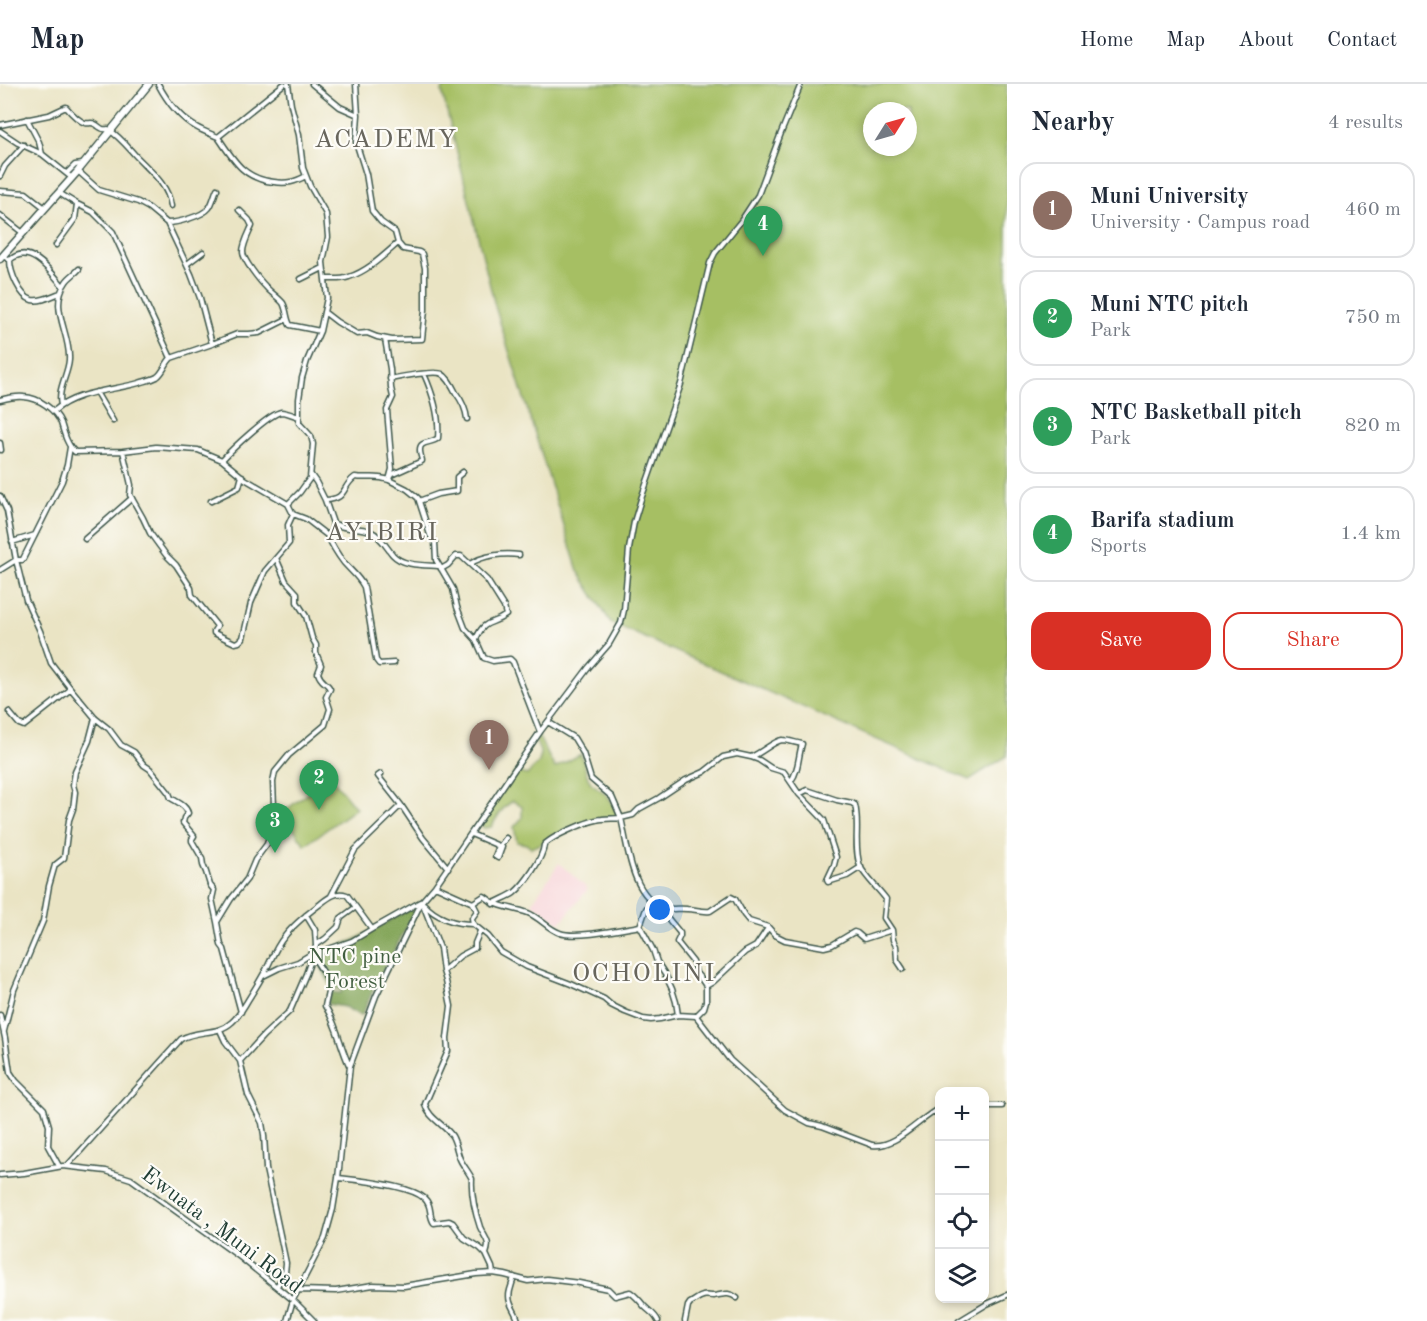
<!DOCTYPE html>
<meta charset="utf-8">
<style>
body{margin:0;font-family:"Old Standard TT",serif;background:#f2f2f3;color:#1f2937}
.controls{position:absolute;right:18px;bottom:18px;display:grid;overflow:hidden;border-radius:12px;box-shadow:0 3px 9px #0003}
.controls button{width:54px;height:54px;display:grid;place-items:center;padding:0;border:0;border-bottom:2px solid #e0e1e3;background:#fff;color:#1f2937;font:30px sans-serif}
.compass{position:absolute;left:863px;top:18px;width:54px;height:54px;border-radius:50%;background:#fff;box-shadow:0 3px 9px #0003;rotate:53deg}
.you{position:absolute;left:660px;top:826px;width:21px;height:21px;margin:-15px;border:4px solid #fff;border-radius:50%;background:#1a73e8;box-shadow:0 0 0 9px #1a73e833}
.badge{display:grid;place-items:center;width:39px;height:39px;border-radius:50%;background:#d93025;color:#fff;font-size:20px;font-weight:700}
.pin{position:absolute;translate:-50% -50px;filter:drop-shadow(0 2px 3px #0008)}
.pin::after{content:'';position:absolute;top:32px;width:21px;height:18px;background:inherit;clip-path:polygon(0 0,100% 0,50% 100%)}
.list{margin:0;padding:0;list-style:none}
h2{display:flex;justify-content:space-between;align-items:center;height:78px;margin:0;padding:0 24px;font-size:26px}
h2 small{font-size:20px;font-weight:400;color:#747a83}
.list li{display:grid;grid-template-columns:39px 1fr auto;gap:18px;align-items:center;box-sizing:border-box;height:96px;margin:0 12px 12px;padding:0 12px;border:2px solid #e0e1e3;border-radius:18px}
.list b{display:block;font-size:22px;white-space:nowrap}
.list p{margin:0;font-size:20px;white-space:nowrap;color:#747a83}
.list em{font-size:20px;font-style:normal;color:#747a83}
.actions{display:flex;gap:12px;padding:18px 24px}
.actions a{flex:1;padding:14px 0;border:2px solid #d93025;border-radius:18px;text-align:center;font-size:21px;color:#d93025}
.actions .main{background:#d93025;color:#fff}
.icon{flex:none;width:33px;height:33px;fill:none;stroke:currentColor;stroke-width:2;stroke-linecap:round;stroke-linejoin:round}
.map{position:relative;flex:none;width:1007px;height:1237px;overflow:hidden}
header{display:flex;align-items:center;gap:36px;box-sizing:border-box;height:84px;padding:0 30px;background:#fff;border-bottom:2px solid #e0e1e3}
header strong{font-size:28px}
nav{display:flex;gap:33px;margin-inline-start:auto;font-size:21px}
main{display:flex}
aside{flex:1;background:#fff}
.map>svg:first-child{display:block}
.built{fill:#f7cfd5}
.green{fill:#a6bf64;stroke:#627e4c;stroke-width:1.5;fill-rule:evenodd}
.forest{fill:#84a65a;stroke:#527247;stroke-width:1.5}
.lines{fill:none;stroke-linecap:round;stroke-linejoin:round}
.minor-casing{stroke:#3d564a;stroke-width:7}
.primary-casing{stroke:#3d564a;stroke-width:9}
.minor{stroke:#fff;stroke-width:4}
.primary{stroke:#fff;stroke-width:6}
.labels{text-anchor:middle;stroke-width:4.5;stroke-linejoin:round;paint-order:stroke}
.park-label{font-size:22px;fill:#415e40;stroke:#fdfcf7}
.street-label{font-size:22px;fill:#1f3d34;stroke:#fdfcf7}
.quarter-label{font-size:26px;letter-spacing:1.5px;fill:#68665d;stroke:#fdfcf7}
</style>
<header>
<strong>Map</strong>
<nav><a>Home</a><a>Map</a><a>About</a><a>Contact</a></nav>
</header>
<main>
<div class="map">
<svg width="1007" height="1237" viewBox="0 0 1007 1237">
<rect width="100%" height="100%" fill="#fdfcf7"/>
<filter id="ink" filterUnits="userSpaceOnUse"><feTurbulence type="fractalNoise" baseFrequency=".0167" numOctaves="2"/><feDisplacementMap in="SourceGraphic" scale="12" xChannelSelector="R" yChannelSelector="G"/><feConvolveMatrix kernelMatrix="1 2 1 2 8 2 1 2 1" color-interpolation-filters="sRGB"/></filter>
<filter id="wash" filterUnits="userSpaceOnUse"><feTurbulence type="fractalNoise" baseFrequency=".008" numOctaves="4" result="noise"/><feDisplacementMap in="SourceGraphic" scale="24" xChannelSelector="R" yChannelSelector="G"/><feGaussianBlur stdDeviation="1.35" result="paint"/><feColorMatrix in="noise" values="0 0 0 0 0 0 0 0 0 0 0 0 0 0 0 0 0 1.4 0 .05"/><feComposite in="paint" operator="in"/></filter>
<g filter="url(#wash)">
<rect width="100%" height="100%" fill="#eae4c4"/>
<!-- built -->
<path class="built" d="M559 779 588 805 560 839 532 819Z"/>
<!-- green -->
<path class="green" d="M446 0H1007V672L969 696 611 539 578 487 495 222 442 7ZM872 27H908V63H872Z
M538 652 555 684 581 670 588 694 591 699 606 710 611 717 619 734H604L549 755 543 759 531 764 526 760 517 758 514 743 522 734V723L513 717C501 724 498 732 491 743L484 744 479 739 515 688 527 691 539 678 541 670 535 656Z
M330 692 356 724 305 761 282 729Z"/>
<!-- forest -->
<path class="forest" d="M420 819 377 898 362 931H359L345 923 327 920 331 908 341 909 342 906 332 903 314 870 355 856Z"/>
</g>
<g filter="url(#ink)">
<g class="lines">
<defs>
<path id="minor" d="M158 0C167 17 180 34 196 43 203 47 211 50 218 53L284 0
M312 0 340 23 358 31
M27 35 39 58 42 70
M0 41 49 31 66 23C71 29 77 36 85 39 89 40 91 38 95 40 101 43 100 46 108 45 120 53 126 61 135 71 149 86 168 100 171 122
M0 47 18 59 42 70 72 94
M218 53C234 77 244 95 274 98 287 100 295 98 306 92
M78 87 99 106 138 118 149 124 167 139 191 190 200 214 212 260
M67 89 75 81 83 80
M0 92 5 82 24 61
M0 107 26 109 45 124
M59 109 77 120 93 128 113 148 171 274
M239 126 249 136 252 142C249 149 243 160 243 168 243 176 260 197 266 203 271 209 278 213 283 219 287 226 286 234 290 241L320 247
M0 131 23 149
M167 139C177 139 203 132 209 124 213 119 214 111 217 105
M56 161 75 135 77 120
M3 172 10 176C30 158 51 188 63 202
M10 176C10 188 20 213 32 216 41 218 52 212 60 209
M187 180 203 168
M301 195 323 184
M325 195C333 195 342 196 349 193 368 187 384 171 398 159
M324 228 337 238 357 250 367 249 377 253 392 256 422 255 425 226V184L422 170 419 168 403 165 398 159 395 148 381 138 372 127 366 90 356 58 358 31 356 0
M385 255 390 285 391 304 393 313 387 326 392 385 389 396 407 405 418 414 430 451 435 458 436 476 453 505 457 523 465 544 476 556 484 574 493 577 510 575 513 578 540 648
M390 295C400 293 436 286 442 290 448 293 453 303 456 309 462 317 466 325 467 335
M96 308 113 337
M0 316C8 314 16 312 24 313 39 314 55 325 61 339 64 349 67 361 75 368L123 367 156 363 198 366 222 376 245 395 288 420 300 408 310 394 313 360 311 352 299 339V315L302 294 307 277 320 247 327 214 323 178 328 153 326 130 310 102 303 84 299 51 291 21 288 0
M61 321C57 305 68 291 69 276 71 250 48 223 66 198 69 193 75 190 79 185
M54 327C76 307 111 307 139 299 145 297 151 296 157 293 164 288 165 280 171 274L212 260 237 250H249L259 249 287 235
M0 359 1 366
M123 367 131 401 130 411 143 434 150 449 166 471 176 481 191 504 192 511 217 542 214 547V549L235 559 239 558 243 554 251 519 265 487 289 459 288 441 293 430 288 420
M222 376C231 366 269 330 281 328 286 328 293 331 299 333
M311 391 316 398 325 416 333 439 332 446 328 452C332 462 338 471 344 479 351 487 359 493 364 503L376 576 379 580 394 579
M391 391 422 377C422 374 420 371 420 367 419 356 432 360 438 354 440 332 433 310 424 290
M0 412 7 427 16 476 26 516 40 547 51 579 71 605 95 634 109 645 121 661 134 668 144 681 150 685 169 709 171 714C177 718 186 721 188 729L184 734 183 739 194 752 192 755V757L202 774 203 781 206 788 210 801 214 806 212 815 217 838
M325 416C348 415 341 403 355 393 369 395 375 391 389 396
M211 417 239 403 242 392
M419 417 438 410 457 407V393L463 388
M293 430 306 435 328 452
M333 439C346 447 357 442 370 447 380 451 386 463 393 471 403 482 424 481 438 482
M85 455 132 414
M12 458 35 451
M470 480C483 471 504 469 519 471
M441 485 448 481 456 472H461L487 496 504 523 506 531C491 542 485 534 476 555
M0 486 16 476H22L23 475 62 397 67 381 70 363
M9 628 19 640 24 642 71 605
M548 638 574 654 583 669 591 695 612 713 621 734 633 731 639 725 659 714 686 696 704 688 723 673 737 670 751 673 759 676 771 684 784 688 799 710 824 736 836 773 834 781 827 796 828 798 847 792 861 783
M751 673C761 669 774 657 782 656 788 656 796 659 802 660 798 673 799 686 791 697
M381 690 378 692 401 721 423 754 448 784
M799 710 807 706 837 716 852 719 855 721C860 741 853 762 860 782 865 793 879 805 886 815L884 834 892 846 893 856 896 862 897 876 903 885
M471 750 499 762 495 772 498 774 502 763 500 762 506 754
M435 802 473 819 484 812C498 824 512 823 528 829 539 833 548 845 560 849 576 855 622 845 640 842
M331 812 355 766 400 722
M651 817 646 825 640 842 653 866 657 878 666 892 672 905 676 918 678 931 696 932 730 976 785 1026 809 1039 822 1042 872 1061C895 1065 920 1034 940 1024
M422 818 440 864 443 887 446 897 451 922 447 954 448 967 425 1020C428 1034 444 1040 452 1052 456 1059 457 1068 460 1075 463 1082 469 1088 472 1095 471 1111 475 1128 480 1143 485 1155 491 1156 486 1170
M473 819 477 827 472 834 473 840 488 852 501 868 527 883 571 900 604 915 611 921 625 928 643 935 651 936 660 935 678 931
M424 820C436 834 455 840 473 840
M493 820C499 816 508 813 514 809 525 800 543 774 544 761 552 752 590 736 602 735 608 734 615 735 621 734 628 763 631 812 664 824 672 826 679 824 687 825 695 825 702 828 710 827L731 813 735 815 744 831 749 837 768 843 775 851 785 856 824 863 832 861 854 848 857 849 864 855 892 846
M657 821 680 849V852L677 858 693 878 696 889 702 896 706 902V917L704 924 696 932
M316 861 325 855 338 843 341 834 356 823
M313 870 316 877 330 899 325 922C337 940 340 962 349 981
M443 887 460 872 475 864V859L480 847
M263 892 279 884 298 878 313 869 323 867 352 857 372 845
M706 902 713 898 745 868 756 862 768 844
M241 928 224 865 221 861 217 838 231 815 247 795 255 776 267 760 271 745V738L274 722 273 698 275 688 289 671 325 641 330 625 326 613 330 605C327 598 321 599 318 589L321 581 316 569V561L312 554 306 532 297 518V509L286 497 276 474
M0 931 5 954 10 988 16 997 44 1025 49 1042 48 1062 59 1082
M220 946 225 957 240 977 248 1011 262 1039 264 1051 266 1085 286 1179 285 1189 277 1202
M4 947 14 906 43 837 49 802 55 781 64 774 69 736 73 725 75 708 73 701 75 688 89 657 95 634
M240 977 264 951 290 927 306 890 316 862 315 846 306 831
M984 1022H1002
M67 1082 181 955C198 945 217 952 232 938 239 932 243 924 248 916 255 905 261 895 267 884 272 873 277 861 285 852 294 840 307 830 319 821 328 814 335 807 347 811L372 845 420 818
M0 1091 24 1089 63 1082 106 1087 131 1095 241 1174 293 1216 314 1237
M338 1094C358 1096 409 1101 424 1114 433 1122 428 1131 434 1139L449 1137 453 1139 464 1154 480 1164 486 1170 492 1183 493 1189
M514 1193C512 1202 507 1209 510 1218 512 1225 517 1230 518 1237
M299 1206 336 1207 373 1201 404 1202 476 1190 493 1189 505 1191 528 1197 547 1195 579 1199 608 1205 615 1212 630 1208C636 1212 640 1217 644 1222 650 1228 655 1230 658 1237
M287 1237 293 1216 325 1154 333 1125 338 1094 350 982 376 912 422 817 435 802 540 648 589 583 609 560 621 539 624 526 629 465 634 438 641 415 681 300 710 179 715 169 741 137 758 111 781 49 801 0
M685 1237 688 1222 690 1219C695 1217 698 1213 703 1212 705 1211 712 1212 713 1212 723 1211 728 1207 737 1214
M959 1237 987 1220 1007 1211"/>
<path id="primary" d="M0 175 78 87 149 0"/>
</defs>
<!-- minor casing -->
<use href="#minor" class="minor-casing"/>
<!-- primary casing -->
<use href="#primary" class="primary-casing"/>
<!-- minor -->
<use href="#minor" class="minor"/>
<!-- primary -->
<use href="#primary" class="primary"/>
</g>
</g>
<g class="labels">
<!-- park labels -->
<g class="park-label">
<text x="355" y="879">NTC pine<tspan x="355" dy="25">Forest</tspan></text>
</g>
<!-- street labels -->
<g class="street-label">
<text transform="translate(223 1145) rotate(37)" y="8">Ewuata , Muni Road</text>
</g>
<!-- quarter labels -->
<g class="quarter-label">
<text x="386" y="63">ACADEMY</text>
<text x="382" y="456">AYIBIRI</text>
<text x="644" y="897">OCHOLINI</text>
</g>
</g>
</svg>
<div class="controls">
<button>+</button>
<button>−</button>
<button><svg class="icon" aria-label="locate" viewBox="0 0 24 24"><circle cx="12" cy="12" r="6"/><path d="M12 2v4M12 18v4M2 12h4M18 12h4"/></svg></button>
<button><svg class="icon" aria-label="layers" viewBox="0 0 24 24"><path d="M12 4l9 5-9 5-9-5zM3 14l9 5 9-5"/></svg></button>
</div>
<svg class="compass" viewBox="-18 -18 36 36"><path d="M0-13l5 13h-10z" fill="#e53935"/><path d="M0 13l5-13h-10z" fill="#747a83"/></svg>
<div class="you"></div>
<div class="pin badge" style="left:489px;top:686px;background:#8d6e63">1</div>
<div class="pin badge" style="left:319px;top:726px;background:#2e9e5b">2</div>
<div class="pin badge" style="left:275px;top:769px;background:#2e9e5b">3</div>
<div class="pin badge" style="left:763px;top:172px;background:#2e9e5b">4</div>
</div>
<aside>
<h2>Nearby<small>4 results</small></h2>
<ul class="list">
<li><span class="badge" style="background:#8d6e63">1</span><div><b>Muni University</b><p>University · Campus road</p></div><em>460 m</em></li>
<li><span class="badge" style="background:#2e9e5b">2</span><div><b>Muni NTC pitch</b><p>Park</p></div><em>750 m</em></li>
<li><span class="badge" style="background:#2e9e5b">3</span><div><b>NTC Basketball pitch</b><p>Park</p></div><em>820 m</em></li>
<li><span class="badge" style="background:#2e9e5b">4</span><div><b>Barifa stadium</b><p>Sports</p></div><em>1.4 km</em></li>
</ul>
<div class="actions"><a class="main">Save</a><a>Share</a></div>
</aside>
</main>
